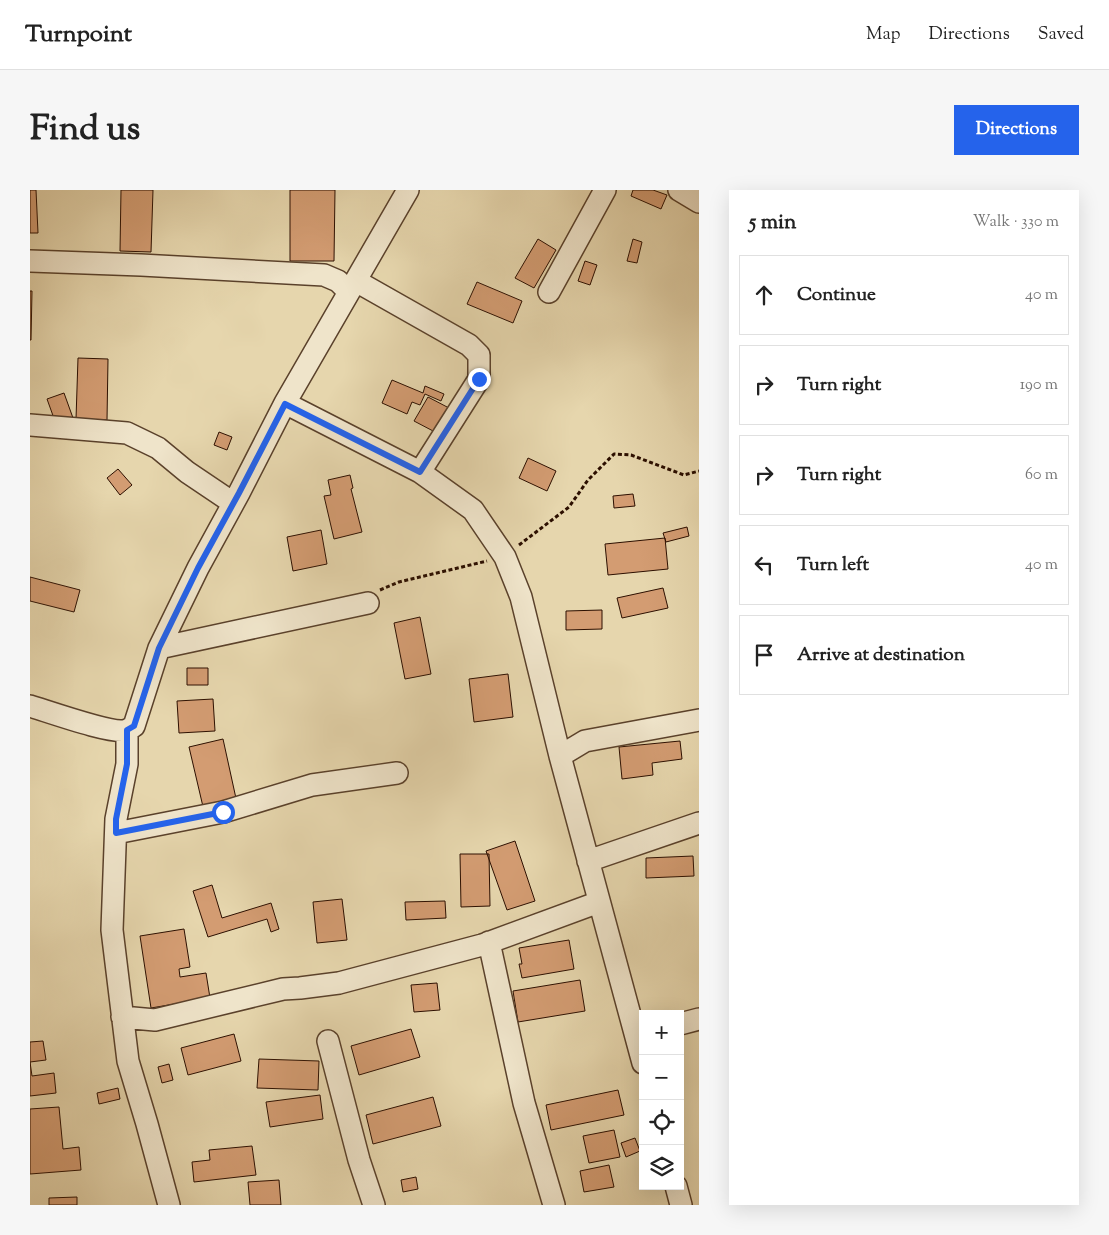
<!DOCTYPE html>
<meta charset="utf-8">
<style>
body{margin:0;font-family:"Sorts Mill Goudy",serif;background:#f6f6f6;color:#222}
.controls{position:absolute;right:15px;bottom:15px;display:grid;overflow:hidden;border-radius:0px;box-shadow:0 5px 20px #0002}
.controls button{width:45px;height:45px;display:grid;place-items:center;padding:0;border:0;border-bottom:1px solid #e0e0e0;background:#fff;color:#222;font:25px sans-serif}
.stop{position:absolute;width:15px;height:15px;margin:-11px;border:4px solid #2563eb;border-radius:50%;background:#fff}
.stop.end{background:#2563eb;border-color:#fff;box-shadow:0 1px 5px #0008}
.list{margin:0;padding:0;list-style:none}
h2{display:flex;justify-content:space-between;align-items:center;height:65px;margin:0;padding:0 20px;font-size:21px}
h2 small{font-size:16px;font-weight:400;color:#767676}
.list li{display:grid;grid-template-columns:32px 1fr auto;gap:15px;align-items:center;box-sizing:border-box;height:80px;margin:0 10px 10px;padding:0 10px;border:1px solid #e0e0e0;border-radius:0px}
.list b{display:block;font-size:19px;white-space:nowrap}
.list em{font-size:16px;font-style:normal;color:#767676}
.icon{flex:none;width:28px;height:28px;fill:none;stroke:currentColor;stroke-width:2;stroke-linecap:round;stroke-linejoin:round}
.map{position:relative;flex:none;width:669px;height:1015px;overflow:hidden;border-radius:0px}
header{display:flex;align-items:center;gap:30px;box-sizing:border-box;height:70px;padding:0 25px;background:#fff;border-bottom:1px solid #e0e0e0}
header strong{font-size:24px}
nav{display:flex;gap:28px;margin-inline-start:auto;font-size:18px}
.intro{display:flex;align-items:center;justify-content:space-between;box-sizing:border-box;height:120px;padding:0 30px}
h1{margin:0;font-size:35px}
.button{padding:12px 22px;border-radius:0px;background:#2563eb;color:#fff;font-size:18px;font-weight:700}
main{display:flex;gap:30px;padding:0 30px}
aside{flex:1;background:#fff;border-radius:0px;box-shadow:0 5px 20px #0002}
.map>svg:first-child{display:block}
.building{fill:#d39c72;stroke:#2c0f00}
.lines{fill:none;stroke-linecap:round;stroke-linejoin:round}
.minor-casing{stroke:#5a412b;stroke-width:24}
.path{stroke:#2c0f00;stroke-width:3;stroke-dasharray:4 2.5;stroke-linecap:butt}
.minor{stroke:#efe4ca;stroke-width:21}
.route{stroke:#2563eb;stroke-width:6}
</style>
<header>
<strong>Turnpoint</strong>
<nav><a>Map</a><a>Directions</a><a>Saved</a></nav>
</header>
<div class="intro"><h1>Find us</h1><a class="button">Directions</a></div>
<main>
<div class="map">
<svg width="669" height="1015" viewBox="0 0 669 1015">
<rect width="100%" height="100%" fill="#e6d6ad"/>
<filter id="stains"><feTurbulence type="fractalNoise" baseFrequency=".004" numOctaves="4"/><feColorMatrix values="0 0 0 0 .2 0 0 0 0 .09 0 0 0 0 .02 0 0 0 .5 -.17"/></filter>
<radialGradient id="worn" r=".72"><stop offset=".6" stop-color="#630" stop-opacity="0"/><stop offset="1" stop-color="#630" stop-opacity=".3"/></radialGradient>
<!-- building -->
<path class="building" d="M0 0H6L8 43H0Z
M91 0H123L121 62 90 61Z
M260 0H305L304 71H260Z
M603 0H623L637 5 631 19 601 6Z
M508 49 526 60 504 98 485 88Z
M603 49 612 52 607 73 597 71Z
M555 71 567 75 560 95 548 91Z
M447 92 492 111 483 133 437 114Z
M0 101H2L1 150H0Z
M48 168 78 169 77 230 46 229Z
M362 190 393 203 395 196 414 204 411 211 395 204 390 215 382 212 377 224 352 213Z
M34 203 43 228 26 234 17 209Z
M398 207 419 218 405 242 384 231Z
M189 242 202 247 197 260 184 255Z
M498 268 526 281 517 301 489 288Z
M88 279 102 295 90 305 77 288Z
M320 285 323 298 321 299 332 342 304 349 294 306 301 305 298 290Z
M603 304 605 316 584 318 583 306Z
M657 337 659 346 636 352 633 343Z
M291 340 297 374 263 381 257 347Z
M635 348 638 379 578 385 575 354Z
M0 387 50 400 44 422 0 411Z
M633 398 638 418 592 428 587 408Z
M572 420V439L536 440V421Z
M390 427 401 484 375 489 364 433Z
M157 478H178V495H157Z
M478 484 483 527 444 532 439 489Z
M183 509 185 541 149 543 147 511Z
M193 549 207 613 174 621 159 557Z
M650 551 652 569 622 573 623 585 592 589 589 557Z
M485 651 505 711 477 720 456 661Z
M430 664H459L460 716 431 717Z
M663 666 664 686 616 688V668Z
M182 695 192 728 241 713 249 739 241 742 237 729 178 747 163 701Z
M312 709 317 750 287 753 283 712Z
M415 711 416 728 376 730 375 712Z
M154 739 160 777 149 779 150 787 176 783 180 808 121 818 110 746Z
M539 750 544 779 492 788 489 774H492L489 758Z
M550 790 555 821 488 832 483 801Z
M407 793 410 820 384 822 381 795Z
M381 839 390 867 329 885 321 856Z
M204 844 211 871 158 885 151 858Z
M13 851 16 870 0 872 2 886 24 883 26 903 0 906V852Z
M229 869 289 871 288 900 227 898Z
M139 874 143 890 132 893 128 877Z
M88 898 90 909 69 914 67 903Z
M588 900 594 925 521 940 516 915Z
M290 905 293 929 240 937 236 912Z
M403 907 411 936 343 954 336 925Z
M29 917 33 959 49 957 51 980 0 984V919Z
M584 940 590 967 559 973 553 946Z
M605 948 610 961 596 967 591 953Z
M222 956 226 985 164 992 162 972 180 970 179 960Z
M579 975 584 997 554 1002 550 981Z
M386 987 388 999 373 1002 371 990Z
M249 990 251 1015H220L218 992Z
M47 1007V1015H19V1008Z"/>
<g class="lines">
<defs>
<path id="minor" d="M649 0 669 12
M0 71 111 75 294 85 308 91 319 102
M326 91 439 155 449 165V189L390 282
M519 102 575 0
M255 213 390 282 443 320 475 367 491 407 530 566 613 873
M0 235 97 243 128 258 157 282 203 313
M129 458 338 413
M0 516C17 521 84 545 97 540 100 539 102 537 104 536L129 458 168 378 209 303 255 213 378 0
M97 540V574L86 629 82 740 98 871 117 934 139 1015
M530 566 555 551 669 530
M86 643 193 622 282 595 367 583
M558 671 669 633
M459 752 494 913 524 1015
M92 827 125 830 253 799 270 798 309 793 452 755 569 712
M650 834 669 829
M298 851 329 970 344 1015
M646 996 651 1015"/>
</defs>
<!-- minor casing -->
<use href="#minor" class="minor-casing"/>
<!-- path -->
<path class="path" d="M489 355 539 317 558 290 584 264 601 265 654 285 669 281
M350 400 369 392 457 371"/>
<!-- minor -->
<use href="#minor" class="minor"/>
</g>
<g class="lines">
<!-- route -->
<path class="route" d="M193 622 86 643V629L97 574V540L104 536 129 458 168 378 209 303 255 214 390 282 449 189"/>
</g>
<rect width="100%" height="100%" filter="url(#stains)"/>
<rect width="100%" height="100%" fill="url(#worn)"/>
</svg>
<div class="controls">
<button>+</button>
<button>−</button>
<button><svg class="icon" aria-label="locate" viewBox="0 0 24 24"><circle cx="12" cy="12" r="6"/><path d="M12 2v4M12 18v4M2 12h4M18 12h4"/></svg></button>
<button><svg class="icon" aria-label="layers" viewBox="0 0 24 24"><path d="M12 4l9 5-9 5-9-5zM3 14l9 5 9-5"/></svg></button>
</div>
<div class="stop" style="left:193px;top:622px"></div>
<div class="stop end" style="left:449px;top:189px"></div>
</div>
<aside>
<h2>5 min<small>Walk · 330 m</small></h2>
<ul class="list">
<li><svg class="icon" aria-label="ahead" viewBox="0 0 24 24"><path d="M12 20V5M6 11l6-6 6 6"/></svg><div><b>Continue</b></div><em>40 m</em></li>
<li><svg class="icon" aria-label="right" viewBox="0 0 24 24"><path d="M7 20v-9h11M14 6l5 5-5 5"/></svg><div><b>Turn right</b></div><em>190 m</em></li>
<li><svg class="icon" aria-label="right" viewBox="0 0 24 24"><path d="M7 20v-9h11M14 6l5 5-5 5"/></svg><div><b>Turn right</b></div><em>60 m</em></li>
<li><svg class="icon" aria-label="left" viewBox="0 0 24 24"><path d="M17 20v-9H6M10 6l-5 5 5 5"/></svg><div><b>Turn left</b></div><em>40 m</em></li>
<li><svg class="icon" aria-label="arrive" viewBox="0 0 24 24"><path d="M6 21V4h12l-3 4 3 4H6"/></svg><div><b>Arrive at destination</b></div></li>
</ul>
</aside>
</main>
